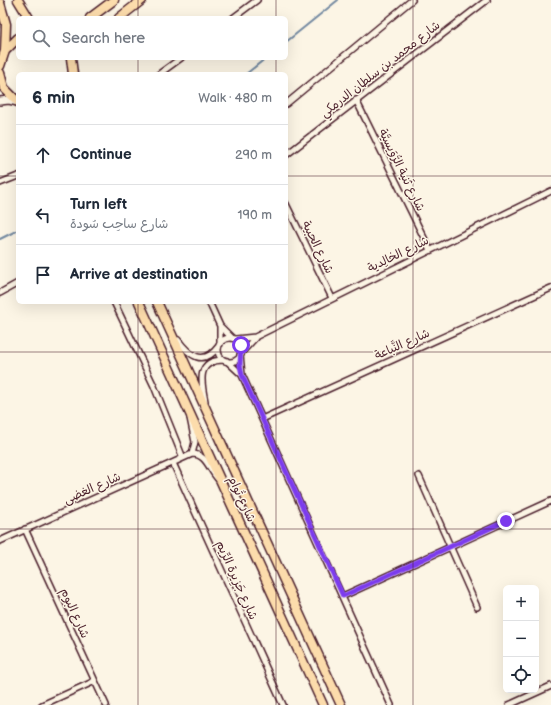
<!DOCTYPE html>
<meta charset="utf-8">
<style>
body{margin:0;font-family:"Balsamiq Sans","Playpen Sans Arabic",sans-serif;background:#f6f6f7;color:#1f2937}
.controls{position:absolute;right:12px;bottom:12px;display:grid;overflow:hidden;border-radius:6px;box-shadow:0 4px 16px #0002}
.controls button{width:36px;height:36px;display:grid;place-items:center;padding:0;border:0;border-bottom:1px solid #e0e1e3;background:#fff;color:#1f2937;font:20px sans-serif}
.stop{position:absolute;width:12px;height:12px;margin:-9px;border:3px solid #7c3aed;border-radius:50%;background:#fff}
.stop.end{background:#7c3aed;border-color:#fff;box-shadow:0 1px 4px #0008}
.list{margin:0;padding:0;list-style:none}
h2{display:flex;justify-content:space-between;align-items:center;height:52px;margin:0;padding:0 16px;font-size:17px}
h2 small{font-size:13px;font-weight:400;color:#747a83}
.list li{display:grid;grid-template-columns:26px 1fr auto;gap:12px;align-items:center;box-sizing:border-box;height:60px;padding:0 16px;border-top:1px solid #e0e1e3}
.list b{display:block;font-size:15px;white-space:nowrap}
.list p{margin:0;font-size:13px;white-space:nowrap;color:#747a83}
.list em{font-size:13px;font-style:normal;color:#747a83}
.icon{flex:none;width:22px;height:22px;fill:none;stroke:currentColor;stroke-width:2;stroke-linecap:round;stroke-linejoin:round}
.map{position:relative;flex:none;width:551px;height:705px;overflow:hidden}
.search{position:absolute;background:#fff;box-shadow:0 4px 16px #0002;left:16px;top:16px;width:272px;height:44px;display:flex;align-items:center;gap:10px;box-sizing:border-box;padding:0 14px;border-radius:6px;color:#747a83;font-size:15px}
.panel{position:absolute;background:#fff;box-shadow:0 4px 16px #0002;left:16px;top:72px;width:272px;height:232px;border-radius:6px}
.map>svg:first-child{display:block}
.lines{fill:none;stroke-linecap:round;stroke-linejoin:round}
.stream{stroke:#7389a1;stroke-width:2}
.street-casing{stroke:#4a1f2b;stroke-width:8}
.secondary-casing{stroke:#4a1f2b;stroke-width:10}
.primary-casing{stroke:#4a1f2b;stroke-width:11}
.street{stroke:#fcf5e5;stroke-width:5}
.secondary{stroke:#fcf5e5;stroke-width:7}
.primary{stroke:#fcdcac;stroke-width:8}
.route{stroke:#7c3aed;stroke-width:5}
.grid{fill:none;stroke:#4a1f2b;stroke-width:1;stroke-opacity:0.55}
.labels{text-anchor:middle;stroke-width:3;stroke-linejoin:round;paint-order:stroke}
.street-label{font-size:12px;fill:#4a1f2b;stroke:#fcf5e5}
</style>
<div class="map">
<svg width="551" height="705" viewBox="0 0 551 705">
<rect width="100%" height="100%" fill="#fcf5e5"/>
<filter id="ink" filterUnits="userSpaceOnUse"><feTurbulence type="fractalNoise" baseFrequency=".025" numOctaves="2"/><feDisplacementMap in="SourceGraphic" scale="8" xChannelSelector="R" yChannelSelector="G"/><feConvolveMatrix kernelMatrix="1 2 1 2 8 2 1 2 1" color-interpolation-filters="sRGB"/></filter>
<g filter="url(#ink)">
<g class="lines">
<!-- stream -->
<path class="stream" d="M286 42 338 0
M246 74 266 58
M0 239 18 230"/>
<defs>
<path id="street" d="M233 18 257 0
M159 74 181 58
M356 100 430 250
M286 104 412 0
M286 155 487 0
M0 183 18 176
M286 204 332 298
M0 293 18 283
M114 302 154 386 183 458
M209 302 220 326 232 338
M218 350a12 12 0 1 1 24 0a12 12 0 1 1-24 0Z
M236 339 255 337 551 191
M178 340C189 355 203 367 218 347
M220 344V326
M242 352 255 338
M240 355 242 375 391 705
M227 361 241 374
M205 401C201 382 196 360 224 360
M190 418 195 442 192 454
M262 419 551 288
M173 463 283 705
M419 476 477 607
M25 529 106 705
M0 541 192 454C207 454 209 470 218 479
M343 596 551 501
M42 705 95 681
M509 705 551 686"/>
<path id="secondary" d="M0 101 9 100 18 102"/>
<path id="primary" d="M18 0 29 18
M0 3 6 24 5 51
M90 18 114 0
M119 18 142 0
M71 58 73 74
M0 66 5 51 18 38
M0 73 4 88 18 102
M139 302 323 705
M157 302 341 705"/>
</defs>
<!-- street casing -->
<use href="#street" class="street-casing"/>
<!-- secondary casing -->
<use href="#secondary" class="secondary-casing"/>
<!-- primary casing -->
<use href="#primary" class="primary-casing"/>
<!-- street -->
<use href="#street" class="street"/>
<!-- secondary -->
<use href="#secondary" class="secondary"/>
<!-- primary -->
<use href="#primary" class="primary"/>
</g>
</g>
<g class="lines" filter="url(#ink)">
<!-- route -->
<path class="route" d="M241 345 240 365 242 375 343 596 506 521"/>
</g>
<!-- grid -->
<path class="grid" d="M138 0V18M276 0V18M413 0V705M138 58V74M276 58V74M0 176H18M286 176H551M138 302V705M276 302V705M0 352H551M0 529H551"/>
<g class="labels">
<!-- street labels -->
<g class="street-label">
<text transform="translate(380 69) rotate(-38)" y="4">شارع محمد بن سلطان الدرمكي</text>
<text transform="translate(402 170) rotate(64)" y="4">شارع ثَنية الرُّوَيسيَّة</text>
<text transform="translate(318 247) rotate(64)" y="4">شارع الحبية</text>
<text transform="translate(398 254) rotate(-26)" y="4">شارع الخالِدية</text>
<text transform="translate(402 344) rotate(-24)" y="4">شارع النَّباعة</text>
<text transform="translate(92 488) rotate(-24)" y="4">شارع الغضى</text>
<text transform="translate(242 499) rotate(65)" y="4">شارع تُوام</text>
<text transform="translate(237 580) rotate(66)" y="4">شارع جَزِيرة الرِّيم</text>
<text transform="translate(75 613) rotate(66)" y="4">شارع البوم</text>
</g>
</g>
</svg>
<div class="controls">
<button>+</button>
<button>−</button>
<button><svg class="icon" aria-label="locate" viewBox="0 0 24 24"><circle cx="12" cy="12" r="6"/><path d="M12 2v4M12 18v4M2 12h4M18 12h4"/></svg></button>
</div>
<div class="stop" style="left:241px;top:345px"></div>
<div class="stop end" style="left:506px;top:521px"></div>
<div class="search"><svg class="icon" aria-label="search" viewBox="0 0 24 24"><circle cx="10" cy="10" r="6"/><path d="M15 15l6 6"/></svg>Search here</div>
<section class="panel">
<h2>6 min<small>Walk · 480 m</small></h2>
<ul class="list">
<li><svg class="icon" aria-label="ahead" viewBox="0 0 24 24"><path d="M12 20V5M6 11l6-6 6 6"/></svg><div><b>Continue</b></div><em>290 m</em></li>
<li><svg class="icon" aria-label="left" viewBox="0 0 24 24"><path d="M17 20v-9H6M10 6l-5 5 5 5"/></svg><div><b>Turn left</b><p>شارع ساحِب سُودة</p></div><em>190 m</em></li>
<li><svg class="icon" aria-label="arrive" viewBox="0 0 24 24"><path d="M6 21V4h12l-3 4 3 4H6"/></svg><div><b>Arrive at destination</b></div></li>
</ul>
</section>
</div>
